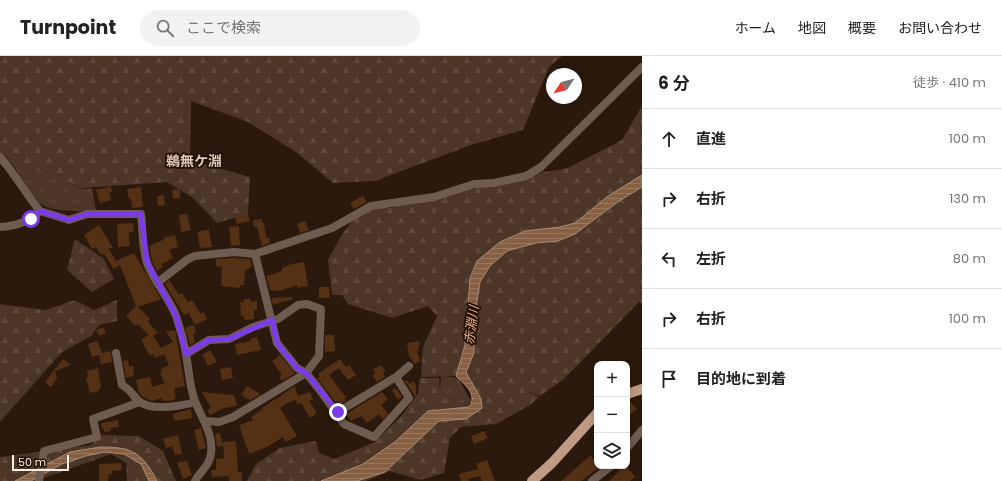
<!DOCTYPE html>
<html lang="ja">
<meta charset="utf-8">
<style>
body{margin:0;font-family:Poppins,"Noto Sans JP",sans-serif;background:#f2f2f2;color:#222}
.controls{position:absolute;right:12px;bottom:12px;display:grid;overflow:hidden;border-radius:8px;box-shadow:0 2px 10px #0003}
.controls button{width:36px;height:36px;display:grid;place-items:center;padding:0;border:0;border-bottom:1px solid #e0e0e0;background:#fff;color:#222;font:20px sans-serif}
.compass{position:absolute;left:546px;top:12px;width:36px;height:36px;border-radius:50%;background:#fff;box-shadow:0 2px 10px #0003;rotate:235deg}
.scale{position:absolute;left:12px;bottom:10px;width:57px;box-sizing:border-box;padding-left:4px;border:2px solid #fef1e9;border-top:0;font-size:11px;line-height:14px;white-space:nowrap;color:#fef1e9;-webkit-text-stroke:3px #201004;paint-order:stroke}
.stop{position:absolute;width:12px;height:12px;margin:-9px;border:3px solid #7c3aed;border-radius:50%;background:#fff}
.stop.end{background:#7c3aed;border-color:#fff;box-shadow:0 1px 4px #0008}
.list{margin:0;padding:0;list-style:none}
h2{display:flex;justify-content:space-between;align-items:center;height:52px;margin:0;padding:0 16px;font-size:17px}
h2 small{font-size:13px;font-weight:400;color:#767676}
.list li{display:grid;grid-template-columns:26px 1fr auto;gap:12px;align-items:center;box-sizing:border-box;height:60px;padding:0 16px;border-top:1px solid #e0e0e0}
.list b{display:block;font-size:15px;white-space:nowrap}
.list em{font-size:13px;font-style:normal;color:#767676}
.icon{flex:none;width:22px;height:22px;fill:none;stroke:currentColor;stroke-width:2;stroke-linecap:round;stroke-linejoin:round}
.map{position:relative;flex:none;width:642px;height:425px;overflow:hidden}
header{display:flex;align-items:center;gap:24px;box-sizing:border-box;height:56px;padding:0 20px;background:#fff;border-bottom:1px solid #e0e0e0}
header strong{font-size:19px}
nav{display:flex;gap:22px;margin-inline-start:auto;font-size:14px}
.search{width:280px;height:36px;background:#f2f2f2;display:flex;align-items:center;gap:10px;box-sizing:border-box;padding:0 14px;border-radius:22px;color:#767676;font-size:15px}
main{display:flex}
aside{flex:1;background:#fff}
.map>svg:first-child{display:block}
.grass{fill:url(#grass-tufts)}
.forest{fill:url(#forest-firs)}
.water{fill:url(#water-rules);stroke:#ab8b75}
.building{fill:#543015}
.lines{fill:none;stroke-linecap:round;stroke-linejoin:round}
.minor{stroke:#6e5c50;stroke-width:8}
.major{stroke:#c09b83;stroke-width:10}
.route{stroke:#7c3aed;stroke-width:5}
.labels{text-anchor:middle;stroke-width:3.5;stroke-linejoin:round;paint-order:stroke}
.water-label{font-size:13px;font-style:italic;fill:#f3b286;stroke:#201004}
.quarter-label{font-size:14px;font-weight:bold;fill:#e1c8b8;stroke:#201004}
</style>
<header>
<strong>Turnpoint</strong>
<div class="search"><svg class="icon" aria-label="search" viewBox="0 0 24 24"><circle cx="10" cy="10" r="6"/><path d="M15 15l6 6"/></svg>ここで検索</div>
<nav><a>ホーム</a><a>地図</a><a>概要</a><a>お問い合わせ</a></nav>
</header>
<main>
<div class="map">
<svg width="642" height="425" viewBox="0 0 642 425">
<defs>
<pattern id="grass-tufts" width="24" height="20" patternUnits="userSpaceOnUse"><rect width="24" height="20" fill="#4c3627"/><path d="M3 7l-1-3M5 7V3M7 7l1-3M15 17l-1-3M17 17v-4M19 17l1-3" fill="none" stroke="#5e4a3c"/></pattern>
<pattern id="forest-firs" width="22" height="20" patternUnits="userSpaceOnUse"><rect width="22" height="20" fill="#4c3627"/><path d="M5 1l3.5 6h-7zM16 11l3.5 6h-7z" fill="#5e4a3c"/></pattern>
<pattern id="water-rules" width="6" height="5" patternUnits="userSpaceOnUse"><rect width="6" height="5" fill="#875f43"/><path d="M0 2.5h6" fill="none" stroke="#99765e"/></pattern>
</defs>
<rect width="100%" height="100%" fill="#2a190c"/>
<!-- grass -->
<path class="grass" d="M6 101 34 111 82 133 92 132 96 155C82 155 48 157 39 146 26 133 20 115 6 101Z
M441 320 458 322 471 345 468 349 451 344 440 335Z"/>
<!-- forest -->
<path class="forest" d="M0 0H562L549 11 523 74 471 89 375 125 333 127 296 96 248 66 191 45 190 104 250 121 248 158 217 167 193 142 167 126 81 132 0 98Z
M642 50V247L639 246 564 323 540 340 527 335 539 341 530 349 496 368 461 371 450 382 444 417 420 424 390 415 366 425H247L256 408 280 392 316 385 319 397 334 403 375 386 404 357 418 337 420 322H439L440 335 451 344 475 351 471 323 464 320 421 321 423 291 437 260 428 250 392 262 348 248 342 239H332L328 204 341 180 354 162 378 149 391 152 474 128 568 112 622 84Z
M75 183 104 203 114 223 92 236 67 214Z
M75 244 94 254 117 244V265L99 269 91 280 62 296 0 366V248L45 254Z
M101 379 139 380 163 395 176 425H127L126 407 111 398 35 425H0V401L91 389Z"/>
<!-- water -->
<path class="water" d="M642 119V131L619 145 575 178 558 185 536 187 507 195 490 210 480 226 475 258 474 297 466 316 481 343 482 352 466 363 439 365 385 416 357 425H321L363 408 396 385 428 355 469 351C478 338 465 329 456 320L465 289 470 222 477 205 500 186 525 175 560 171 575 167 608 140Z
M100 391C132 391 142 396 157 425H149L141 408 124 398 105 396 86 400 62 408 31 425H15L70 396Z"/>
<!-- building -->
<path class="building" d="M111 130 112 136 109 137 111 144 100 147 96 134Z
M141 131 143 151 132 152 131 143H129L127 133Z
M180 133V142L173 143 172 134Z
M164 139 165 149 158 150 157 140Z
M363 140 367 146 354 153 350 147Z
M187 158 191 174 181 176 179 159Z
M248 158 250 165 237 168 235 161Z
M262 163V167H264L266 182H269L270 187 262 190 257 171H254L253 164Z
M305 165 309 174 300 177 297 168Z
M133 167 134 176H129L130 190 118 191 117 168Z
M99 169 113 192H108L116 205 134 197 161 243 138 251 150 263 148 266 158 277 153 280 161 292 173 286 166 276 175 274 185 330 174 333 176 341H174L175 344 163 345 162 342 152 345 143 341 139 337 136 324 150 321 152 331 165 327 160 317 162 316 161 313 169 309 164 298 155 302 153 298 150 300 141 284 148 279 150 280 138 268 136 270 126 260 136 250 120 209 114 213 104 198 101 199 96 191 92 193 84 179Z
M239 170 240 189 231 190 229 171Z
M209 173 212 191 200 192 197 176Z
M175 179 178 191 169 194 173 202 161 209 163 211 157 215 152 205 149 190 163 184V182Z
M233 202 250 203 252 210 245 215 244 229H240V232L221 230 222 211 216 210V203Z
M304 206 308 230 297 232V229L280 235 270 234 266 220 282 215V212L291 208Z
M169 224 179 239 182 237 188 246 192 244 201 258 204 256 207 263 195 269 189 257 184 259 165 228Z
M319 231H329L330 242H319Z
M292 241 293 243 273 249 271 242Z
M244 243H250L251 246 257 245V254H254V263L244 264V260H241L240 246H244Z
M194 269 196 277 193 278 195 286 190 289 185 272Z
M103 271 106 277 99 280 96 274Z
M325 279H334L335 295 325 296Z
M257 281 261 294 237 299 235 288 250 285V283Z
M97 285 102 297 111 295 112 306 101 308 99 299 92 301 88 288Z
M419 285 420 290 418 291 419 295H417L420 305 415 308 409 300 407 287Z
M210 294 217 306 208 310 202 299Z
M280 299 295 317 282 325 279 321 282 319 272 305Z
M63 303 71 309 55 315 57 322 51 331 45 326Z
M340 303 344 309 347 311 349 309 356 319 348 324 339 312 329 319 346 341 344 342 346 345 340 348 338 345 336 347 317 322 320 321 318 318Z
M128 304 129 311 133 310 134 320 126 322 123 305Z
M381 309 385 315 383 317 385 321 377 326 372 319 375 318 373 313Z
M231 311 233 322 222 324 220 313Z
M98 312 101 332 99 333V335L90 337 86 322 88 321 87 315Z
M407 324 410 328 413 325 416 329V342L405 325Z
M247 330 260 338V339L250 344 241 339Z
M295 330 298 340 310 336 313 344 309 345 317 357 310 362 301 347 297 348 296 344 287 347 280 352 297 380 286 386 283 381 267 391 249 398 239 369 253 364 251 361 263 353 262 352Z
M396 332 402 341 398 344 392 334Z
M202 336 234 339 237 350 224 352 210 359 207 354 211 352Z
M382 336 388 343 381 349 388 358 383 363 379 358 367 367 361 360 351 365 346 358Z
M630 345 637 353 627 361V348Z
M191 353 192 362 174 365 173 358Z
M118 364 119 371 110 372 111 375 104 376V373H102L101 367Z
M201 372 206 392 199 394 194 374Z
M484 375 488 382 474 388 471 380Z
M220 377 223 390 217 391 215 378Z
M178 379 182 398 175 399 172 390 166 392 163 383Z
M236 385 238 416H242V425H229V422L227 420 212 421 211 414H216V403L224 402 223 386Z
M591 399 597 410 600 411 581 425H561Z
M487 404 495 425H482L480 420 468 423 469 425H461L459 418 478 413 476 408Z
M187 405 192 419 183 423 177 406Z
M121 407 122 414 112 415V418H109L108 425H99V408Z
M616 410H626L635 421 630 425H609L620 414Z"/>
<g class="lines">
<!-- minor -->
<path class="minor" d="M0 101C15 118 26 138 40 155
M0 171C16 170 28 166 40 155L69 164 87 158H141C143 174 142 192 147 207 154 226 169 241 176 260 180 272 184 286 186 298 189 314 189 330 195 345 201 361 214 379 211 397 210 410 200 415 195 425
M255 198 277 287 297 312 306 317 319 333 344 368 374 381 409 342 396 321
M157 227 188 203 195 200 234 196 255 198 332 172 371 150 434 141 474 128 494 127 526 120 541 111 642 11
M116 297 122 329C132 334 133 341 140 346 152 355 182 350 195 346
M186 298 209 284 229 283 253 271 278 263 298 249 307 248 321 253 319 300 306 317 233 361 219 366 205 365
M338 356 396 321 409 310
M627 392 642 374
M39 425 44 395 97 381 93 363 140 346
M592 425 611 410"/>
<!-- major -->
<path class="major" d="M627 338 642 333
M532 425 552 407 597 357"/>
</g>
<g class="lines">
<!-- route -->
<path class="route" d="M31 163 40 155 69 164 87 158H141L147 206 176 260 186 298 209 284 229 283 272 264 277 287 297 312 306 317 319 333 338 356"/>
</g>
<g class="labels">
<!-- water labels -->
<g class="water-label">
<text transform="translate(471 269) rotate(-82)" y="5">赤淵川</text>
</g>
<!-- quarter labels -->
<g class="quarter-label">
<text x="194" y="110">鵜無ケ淵</text>
</g>
</g>
</svg>
<div class="controls">
<button>+</button>
<button>−</button>
<button><svg class="icon" aria-label="layers" viewBox="0 0 24 24"><path d="M12 4l9 5-9 5-9-5zM3 14l9 5 9-5"/></svg></button>
</div>
<svg class="compass" viewBox="-18 -18 36 36"><path d="M0-13l5 13h-10z" fill="#e53935"/><path d="M0 13l5-13h-10z" fill="#767676"/></svg>
<div class="scale">50 m</div>
<div class="stop" style="left:31px;top:163px"></div>
<div class="stop end" style="left:338px;top:356px"></div>
</div>
<aside>
<h2>6 分<small>徒歩 · 410 m</small></h2>
<ul class="list">
<li><svg class="icon" aria-label="ahead" viewBox="0 0 24 24"><path d="M12 20V5M6 11l6-6 6 6"/></svg><div><b>直進</b></div><em>100 m</em></li>
<li><svg class="icon" aria-label="right" viewBox="0 0 24 24"><path d="M7 20v-9h11M14 6l5 5-5 5"/></svg><div><b>右折</b></div><em>130 m</em></li>
<li><svg class="icon" aria-label="left" viewBox="0 0 24 24"><path d="M17 20v-9H6M10 6l-5 5 5 5"/></svg><div><b>左折</b></div><em>80 m</em></li>
<li><svg class="icon" aria-label="right" viewBox="0 0 24 24"><path d="M7 20v-9h11M14 6l5 5-5 5"/></svg><div><b>右折</b></div><em>100 m</em></li>
<li><svg class="icon" aria-label="arrive" viewBox="0 0 24 24"><path d="M6 21V4h12l-3 4 3 4H6"/></svg><div><b>目的地に到着</b></div></li>
</ul>
</aside>
</main>
